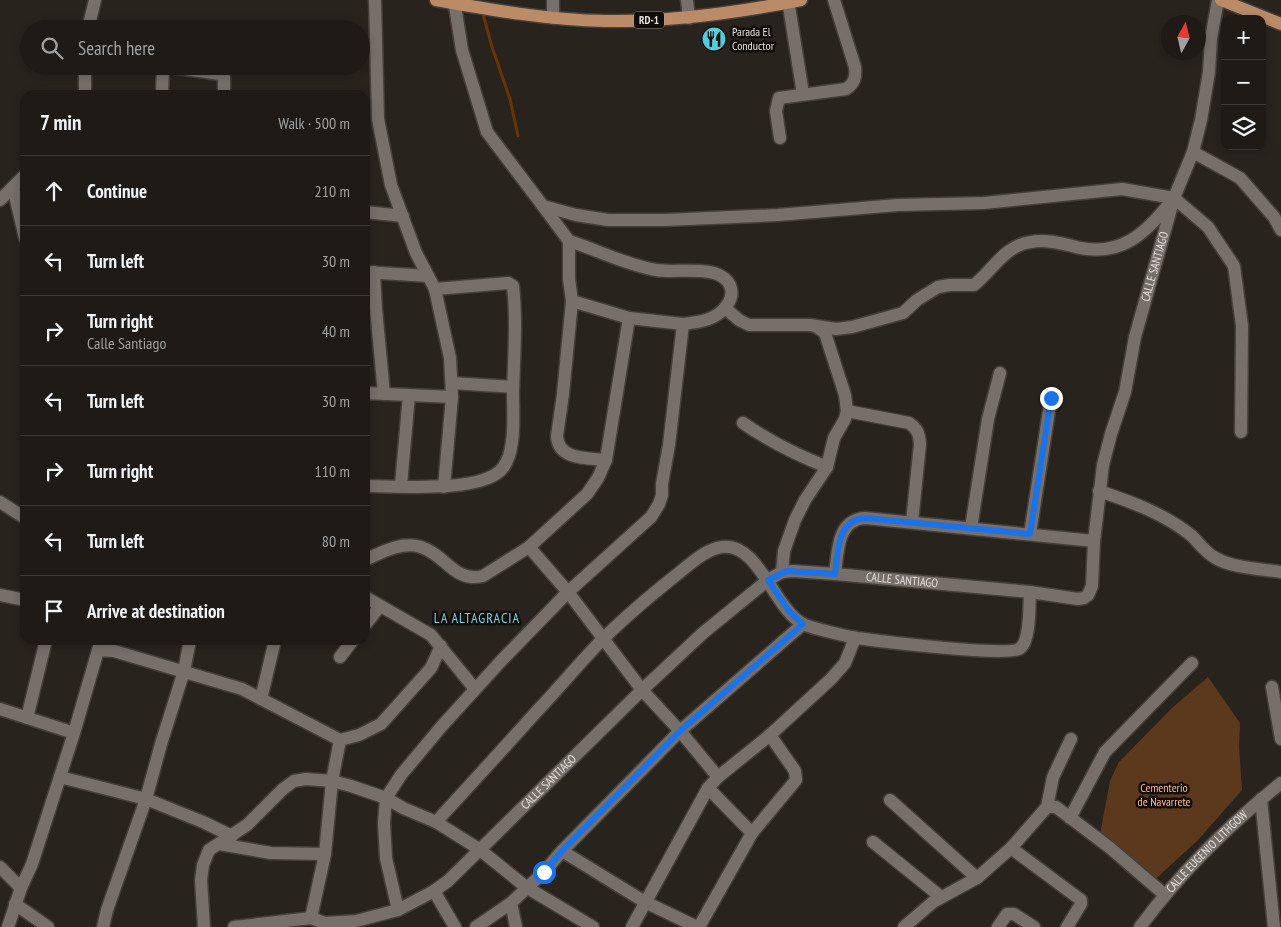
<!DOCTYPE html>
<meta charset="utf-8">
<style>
body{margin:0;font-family:"PT Sans Narrow",sans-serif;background:#27231f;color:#f1f3f6}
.controls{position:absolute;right:15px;top:15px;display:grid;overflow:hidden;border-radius:10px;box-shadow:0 2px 8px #0003}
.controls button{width:45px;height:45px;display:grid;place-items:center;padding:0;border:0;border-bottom:1px solid #3c3835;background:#1f1a16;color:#f1f3f6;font:25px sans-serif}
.compass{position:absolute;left:1161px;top:15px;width:45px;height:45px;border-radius:50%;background:#1f1a16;box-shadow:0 2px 8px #0003;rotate:8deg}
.stop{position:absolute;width:15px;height:15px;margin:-11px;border:4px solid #1a73e8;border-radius:50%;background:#fff}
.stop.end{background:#1a73e8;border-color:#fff;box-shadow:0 1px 5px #0008}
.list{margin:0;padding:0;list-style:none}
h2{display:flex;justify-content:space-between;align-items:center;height:65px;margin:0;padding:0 20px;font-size:21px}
h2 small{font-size:16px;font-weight:400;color:#a1a1a1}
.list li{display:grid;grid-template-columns:32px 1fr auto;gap:15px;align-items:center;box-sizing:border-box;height:70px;padding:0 20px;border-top:1px solid #3c3835}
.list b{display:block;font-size:19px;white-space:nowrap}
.list p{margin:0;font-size:16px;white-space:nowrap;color:#a1a1a1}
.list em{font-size:16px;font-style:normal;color:#a1a1a1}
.icon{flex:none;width:28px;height:28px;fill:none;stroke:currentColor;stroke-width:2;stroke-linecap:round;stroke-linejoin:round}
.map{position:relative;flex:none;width:1281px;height:927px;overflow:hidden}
.search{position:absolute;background:#1f1a16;box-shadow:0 2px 8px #0003;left:20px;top:20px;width:350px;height:55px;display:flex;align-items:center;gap:12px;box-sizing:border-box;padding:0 18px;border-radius:28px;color:#a1a1a1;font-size:19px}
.panel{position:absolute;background:#1f1a16;box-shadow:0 2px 8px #0003;left:20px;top:90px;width:350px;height:555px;border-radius:15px}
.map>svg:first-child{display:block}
.green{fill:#5c391d}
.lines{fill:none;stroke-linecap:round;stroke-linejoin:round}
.stream{stroke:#673402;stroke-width:3}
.minor-casing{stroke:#443f3b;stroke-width:15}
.major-casing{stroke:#443f3b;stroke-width:15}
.minor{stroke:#776f6a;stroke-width:12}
.major{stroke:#bb8b67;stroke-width:12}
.route{stroke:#1a73e8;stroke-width:6}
.labels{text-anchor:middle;stroke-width:5;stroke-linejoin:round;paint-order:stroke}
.shield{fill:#100d0b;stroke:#a4a19e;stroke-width:1}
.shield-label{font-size:11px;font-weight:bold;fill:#e4e0dd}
.poi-label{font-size:12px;fill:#e4e0dd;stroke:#100d0b;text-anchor:start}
.street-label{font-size:12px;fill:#e4e0dd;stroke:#100d0b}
.park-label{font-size:12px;fill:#febc8d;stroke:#100d0b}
.neighbourhood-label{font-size:14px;letter-spacing:1px;fill:#6cd6e4;stroke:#100d0b}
</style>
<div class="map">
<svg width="1281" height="927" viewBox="0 0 1281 927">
<rect width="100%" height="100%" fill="#29231e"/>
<!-- green -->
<path class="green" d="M1208 677 1240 723 1239 747 1242 790 1198 840 1149 885 1098 845 1110 781 1119 762 1172 708Z"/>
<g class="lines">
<!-- stream -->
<path class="stream" d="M482 10 492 47 510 99 518 136"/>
<defs>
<g id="minor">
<path d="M375 0 378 119 391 185 416 253 435 289 450 358 452 397 444 487"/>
<path d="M454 0 462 50 487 132 543 206 576 215 608 220H665L778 215 898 205 984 203 1122 189 1174 198 1208 227 1234 266 1242 326 1241 432"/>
<path d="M553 0V18"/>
<path d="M687 0 689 18"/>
<path d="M788 0 803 94"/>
<path d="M88 29 95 0"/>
<path d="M85 66V95"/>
<path d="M163 66 220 74 224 77V95"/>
<path d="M162 95 163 66"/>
<path d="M780 138 776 111 779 98 846 89C855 83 856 77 855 67L834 0"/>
<path d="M1193 152 1240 178 1274 217 1281 230"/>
<path d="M13 187 25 238"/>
<path d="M0 200 25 175"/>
<path d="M365 212 403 216"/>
<path d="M569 241C598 250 626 265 656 270 672 273 708 267 721 276 732 282 735 295 727 305 717 320 700 322 683 324"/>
<path d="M365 272 428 276"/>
<path d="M374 272 376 309 384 394"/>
<path d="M572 301 563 394 557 436C558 460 587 458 606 460"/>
<path d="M725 308 739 320 749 325H810L836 329 852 327 903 313 917 300 938 287 950 285H974C993 270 1005 245 1031 242 1047 239 1064 244 1080 248 1121 256 1145 234 1169 204"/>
<path d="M452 383 513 387"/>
<path d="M365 393 452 397"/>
<path d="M847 411 909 423C918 429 919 434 920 444L912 522"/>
<path d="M743 423C769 441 797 455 827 467"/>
<path d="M401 485 409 395"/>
<path d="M365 486C399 486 468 492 496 474 503 470 506 464 509 456 515 436 513 413 513 392 514 356 517 321 513 286L508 283 435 289"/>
<path d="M1099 491C1132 502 1165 514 1192 536 1199 543 1205 552 1214 557 1230 568 1262 569 1281 572"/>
<path d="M0 502 25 518"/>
<path d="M971 528 988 419 1000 373"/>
<path d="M1030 534 1051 398"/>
<path d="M529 547 568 592 642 690 680 731 718 777"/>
<path d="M365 560C382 552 402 541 421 547 446 555 454 583 483 576L529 547 587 494 598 478 606 460 629 318 572 301 569 279V241L543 206"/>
<path d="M782 572 784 551 795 520 805 500 827 467 834 438 845 419 847 411 845 395 825 333 817 327"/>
<path d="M835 574C838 551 837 520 865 518L1094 541"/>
<path d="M0 595 25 600"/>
<path d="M365 597 431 635 475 689"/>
<path d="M365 625 380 606"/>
<path d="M98 650 114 651 242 689 340 740"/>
<path d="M340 657 353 640"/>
<path d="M1272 687 1281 739"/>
<path d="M261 699 275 640"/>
<path d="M0 709 74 733"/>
<path d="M27 718 46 640"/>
<path d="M60 777 146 799 203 822 232 836"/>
<path d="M1261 799 1274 927"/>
<path d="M890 800 977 878"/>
<path d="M1047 807H1056L1109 847 1165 895"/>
<path d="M1070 818 1105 752 1192 663"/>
<path d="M436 822C470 785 504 748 538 710 560 687 580 662 603 639 625 617 650 596 675 576 688 566 705 549 722 547 759 542 774 609 803 624 811 628 846 636 857 638 878 641 1008 657 1019 649 1031 642 1029 605 1030 592"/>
<path d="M752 833 796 780 795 771 770 735"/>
<path d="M873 842 941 897"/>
<path d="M219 844 271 853 325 854"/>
<path d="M1011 848 1081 900V904L1067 927"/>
<path d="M562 851 645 902 697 927"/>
<path d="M0 867 21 888"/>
<path d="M434 891 455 927"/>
<path d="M511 903 516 927"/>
<path d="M15 904 48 927"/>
<path d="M398 910 386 858 384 823 386 798 401 775 441 727 501 661 568 592 651 517 659 504 662 495V484L669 445 683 324 629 318"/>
<path d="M311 918 325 854 332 781 340 740 359 735 381 724 431 668 441 646"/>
<path d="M8 927 21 888 32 864 74 733 101 640"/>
<path d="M103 927 107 910 146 799 161 744 184 671 190 640"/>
<path d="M204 927 201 880 203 865 209 850 247 825 283 789 294 781 306 779 332 781 351 786 386 798 403 808 436 822 479 849 526 887 593 927"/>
<path id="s1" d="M234 927 311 918 325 923 356 921 398 910 434 891 448 881 642 690 703 633 768 580 782 572 793 571 835 574 1030 592 1078 599 1084 598 1088 595 1092 586 1094 541 1103 465 1111 434 1125 392 1135 337 1174 198 1193 152 1201 120 1209 72 1211 39 1218 0"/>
<path d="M476 927 511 903 544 872 562 851 680 731 803 624"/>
<path d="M632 927 708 788 718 777 770 735 831 679 845 663 855 638"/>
<path d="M699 927 752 833 708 788"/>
<path d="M904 927 933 902 977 878 1011 848 1047 807 1053 777 1071 739"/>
<path d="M998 927 1007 914H1014L1034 927"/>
<path id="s2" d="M1140 927C1180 873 1229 825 1281 783"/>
</g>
<path id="major" d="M436 0C492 10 549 20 605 21 671 22 736 13 801 0
M1221 0 1281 24"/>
</defs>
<!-- minor casing -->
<use href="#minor" class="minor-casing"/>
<!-- major casing -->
<use href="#major" class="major-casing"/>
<!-- minor -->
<use href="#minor" class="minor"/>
<!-- major -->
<use href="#major" class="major"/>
</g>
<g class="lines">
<!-- route -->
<path class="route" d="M544 872 562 851 680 731 803 624 789 611 768 580 787 571 835 574C838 551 837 520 865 518L1030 534 1051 398"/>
</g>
<!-- icons -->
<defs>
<symbol id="restaurant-disc" viewBox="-11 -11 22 22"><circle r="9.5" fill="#53cbda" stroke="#100d0b"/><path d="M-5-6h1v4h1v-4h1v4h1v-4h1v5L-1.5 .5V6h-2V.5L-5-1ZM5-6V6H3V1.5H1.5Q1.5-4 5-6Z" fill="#111"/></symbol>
</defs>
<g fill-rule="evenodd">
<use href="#restaurant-disc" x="700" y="25" width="28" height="28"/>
</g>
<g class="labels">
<!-- shield labels -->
<rect class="shield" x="634" y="11.5" width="30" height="17" rx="4"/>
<g class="shield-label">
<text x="649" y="24">RD-1</text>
</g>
<!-- poi labels -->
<g class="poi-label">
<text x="732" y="36">Parada El<tspan x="732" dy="14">Conductor</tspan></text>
</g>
<!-- street labels -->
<g class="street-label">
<text dy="4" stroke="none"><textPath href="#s1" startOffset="1326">CALLE SANTIAGO</textPath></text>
<text dy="4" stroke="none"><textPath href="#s1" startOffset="801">CALLE SANTIAGO</textPath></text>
<text dy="4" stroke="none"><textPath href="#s1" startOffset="366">CALLE SANTIAGO</textPath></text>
<text dy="4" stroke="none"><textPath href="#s2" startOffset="101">CALLE EUGENIO LITHGOW</textPath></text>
</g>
<!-- park labels -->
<g class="park-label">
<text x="1164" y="792">Cementerio<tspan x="1164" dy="14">de Navarrete</tspan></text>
</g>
<!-- neighbourhood labels -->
<g class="neighbourhood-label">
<text x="477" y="623">LA ALTAGRACIA</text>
</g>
</g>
</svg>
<div class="controls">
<button>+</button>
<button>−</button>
<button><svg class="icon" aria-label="layers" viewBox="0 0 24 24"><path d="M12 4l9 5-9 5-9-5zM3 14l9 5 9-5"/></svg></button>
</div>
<svg class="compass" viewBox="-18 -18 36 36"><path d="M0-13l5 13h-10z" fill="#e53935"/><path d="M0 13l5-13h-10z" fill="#a1a1a1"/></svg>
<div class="stop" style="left:544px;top:872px"></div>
<div class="stop end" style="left:1051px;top:398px"></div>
<div class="search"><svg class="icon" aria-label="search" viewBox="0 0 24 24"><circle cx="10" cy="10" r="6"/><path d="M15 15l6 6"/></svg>Search here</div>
<section class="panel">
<h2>7 min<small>Walk · 500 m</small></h2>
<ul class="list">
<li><svg class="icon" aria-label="ahead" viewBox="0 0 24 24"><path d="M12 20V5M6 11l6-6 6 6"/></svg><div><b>Continue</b></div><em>210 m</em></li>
<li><svg class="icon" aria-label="left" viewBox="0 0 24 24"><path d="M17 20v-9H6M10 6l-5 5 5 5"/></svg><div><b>Turn left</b></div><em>30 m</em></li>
<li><svg class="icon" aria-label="right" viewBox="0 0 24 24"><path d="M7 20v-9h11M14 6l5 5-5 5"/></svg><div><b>Turn right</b><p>Calle Santiago</p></div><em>40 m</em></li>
<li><svg class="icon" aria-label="left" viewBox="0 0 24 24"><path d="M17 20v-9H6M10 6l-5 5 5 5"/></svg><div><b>Turn left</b></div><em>30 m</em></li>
<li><svg class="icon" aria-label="right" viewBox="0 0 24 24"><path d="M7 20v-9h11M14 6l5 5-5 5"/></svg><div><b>Turn right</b></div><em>110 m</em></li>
<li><svg class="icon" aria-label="left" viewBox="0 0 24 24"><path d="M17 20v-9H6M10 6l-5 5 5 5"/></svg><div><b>Turn left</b></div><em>80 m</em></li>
<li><svg class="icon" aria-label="arrive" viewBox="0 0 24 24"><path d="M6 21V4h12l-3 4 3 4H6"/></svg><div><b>Arrive at destination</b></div></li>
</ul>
</section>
</div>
